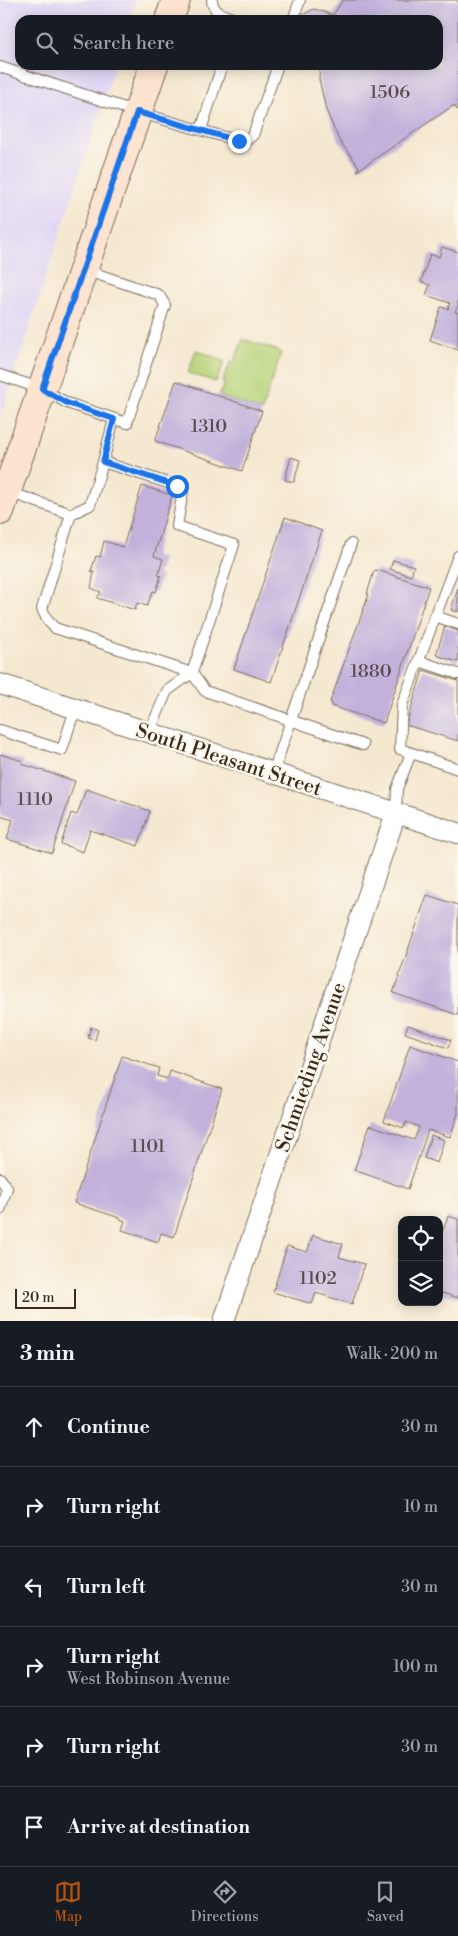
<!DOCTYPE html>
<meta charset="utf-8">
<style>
body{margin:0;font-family:"Libre Bodoni",serif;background:#20242c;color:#f1f3f6}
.controls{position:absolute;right:15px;bottom:15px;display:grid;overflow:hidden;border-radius:10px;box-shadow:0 2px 12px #0003}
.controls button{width:45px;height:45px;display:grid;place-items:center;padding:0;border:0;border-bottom:1px solid #363941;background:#171b24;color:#f1f3f6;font:25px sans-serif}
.scale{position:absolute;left:15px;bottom:12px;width:61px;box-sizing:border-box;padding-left:5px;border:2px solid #3b2a1e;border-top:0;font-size:14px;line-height:18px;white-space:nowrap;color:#3b2a1e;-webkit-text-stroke:4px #fbf7ec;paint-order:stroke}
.stop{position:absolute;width:15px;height:15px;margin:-11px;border:4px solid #1a73e8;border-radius:50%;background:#fff}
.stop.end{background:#1a73e8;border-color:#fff;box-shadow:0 1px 5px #0008}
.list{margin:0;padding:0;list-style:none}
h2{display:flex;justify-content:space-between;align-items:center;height:65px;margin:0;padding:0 20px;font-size:21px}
h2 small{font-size:16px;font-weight:400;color:#9ea1a6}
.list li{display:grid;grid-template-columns:32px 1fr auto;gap:15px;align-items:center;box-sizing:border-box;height:80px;padding:0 20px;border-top:1px solid #363941}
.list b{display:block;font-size:19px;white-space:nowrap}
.list p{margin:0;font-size:16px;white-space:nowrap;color:#9ea1a6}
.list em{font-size:16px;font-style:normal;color:#9ea1a6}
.icon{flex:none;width:28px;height:28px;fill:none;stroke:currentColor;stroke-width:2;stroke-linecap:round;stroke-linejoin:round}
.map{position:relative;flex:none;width:458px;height:1321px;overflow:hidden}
.search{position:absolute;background:#171b24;box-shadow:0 2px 12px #0003;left:15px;right:15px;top:15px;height:55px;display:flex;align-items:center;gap:12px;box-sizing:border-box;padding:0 18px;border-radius:15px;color:#9ea1a6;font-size:19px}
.sheet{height:545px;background:#171b24}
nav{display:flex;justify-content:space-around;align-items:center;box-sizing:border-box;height:70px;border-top:1px solid #363941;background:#171b24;font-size:14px;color:#9ea1a6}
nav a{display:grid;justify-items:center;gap:2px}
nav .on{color:#b45309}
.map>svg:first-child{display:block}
.built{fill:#dfd4f5}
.green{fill:#b7d379;stroke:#797e4c}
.building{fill:#c1b1db}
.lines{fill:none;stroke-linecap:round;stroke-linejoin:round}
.lane-casing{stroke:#7c6c5c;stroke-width:12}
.street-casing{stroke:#7c6c5c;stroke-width:22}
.secondary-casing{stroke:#7c6c5c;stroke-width:30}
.lane{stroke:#fff;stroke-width:10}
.street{stroke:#fff;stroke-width:20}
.secondary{stroke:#fde4d1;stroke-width:28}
.route{stroke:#1a73e8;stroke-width:6}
.labels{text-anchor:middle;stroke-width:5;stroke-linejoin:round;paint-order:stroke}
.number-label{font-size:18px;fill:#5c4c4d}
.street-label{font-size:20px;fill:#3b2a1e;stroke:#fbf7ec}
</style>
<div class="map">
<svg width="458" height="1321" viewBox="0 0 458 1321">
<rect width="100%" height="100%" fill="#fbf7ec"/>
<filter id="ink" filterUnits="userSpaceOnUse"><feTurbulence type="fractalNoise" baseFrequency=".02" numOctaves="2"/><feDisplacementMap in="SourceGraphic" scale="10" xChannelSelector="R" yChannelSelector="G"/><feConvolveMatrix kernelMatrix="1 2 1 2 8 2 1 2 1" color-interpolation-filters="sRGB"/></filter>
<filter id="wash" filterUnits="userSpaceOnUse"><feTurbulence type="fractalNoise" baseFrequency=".0096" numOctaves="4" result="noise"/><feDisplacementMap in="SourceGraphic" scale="20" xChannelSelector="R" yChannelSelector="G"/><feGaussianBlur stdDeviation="1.12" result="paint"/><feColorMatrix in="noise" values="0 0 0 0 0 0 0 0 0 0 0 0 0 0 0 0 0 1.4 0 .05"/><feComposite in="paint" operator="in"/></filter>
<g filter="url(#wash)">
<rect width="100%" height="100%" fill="#f5e8d0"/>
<!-- built -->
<path class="built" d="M0 0H136L129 20H20V65H115L0 417Z"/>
<!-- green -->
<path class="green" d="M243 339 279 351 281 353 262 411 219 396 225 383 222 382 231 361 234 362Z
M196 350 224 361V364L216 382 188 373Z"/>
<g id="blocks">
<!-- building -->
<path class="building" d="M343 0H458V109L457 110 454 105 357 171 359 167 339 140 326 110 319 79 320 65H438V20H301L302 15 314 9 333 15Z
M442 247 458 252V306L455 312 458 313V350L430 340 441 307 448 309 450 303 426 295 430 285 421 282 430 254 439 257Z
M176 381 262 411 242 471 155 441Z
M291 457 300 460 294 482 285 480Z
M142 486 172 495 154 556 163 559 158 575 161 576 156 592 153 591 147 606 137 603 135 610 97 598 101 592 91 588 94 572 91 571 96 556 100 557 104 541 123 547Z
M285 517 322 531 271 682 234 669Z
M393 560 414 566 411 576 390 569Z
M377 570 429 587 384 723 331 706 332 703 330 702 369 594H367L374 571Z
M458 588V612L451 610Z
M445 626 458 631V662L436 655Z
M423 670 458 681V741L406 725Z
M0 754 23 761 22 764 75 781 52 853 7 839 13 820 0 816Z
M86 789 150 811 138 846 90 830 83 852 61 844 71 813 77 815Z
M427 895 458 905V1015L393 993Z
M408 1025 451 1040 448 1048 405 1033Z
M91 1027 98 1030 95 1040 88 1038Z
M410 1045 458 1062V1114L450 1137 428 1130 408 1189 354 1170 370 1125 414 1140 419 1127 406 1122 404 1128 384 1121Z
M122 1056 159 1068 157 1076 168 1079 170 1071 222 1089 174 1237 161 1233 158 1242 122 1230 125 1221 120 1219V1218L74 1203Z
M431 1135 444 1140 437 1163 424 1158Z
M448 1216 458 1219V1298L439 1292V1243Z
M313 1235 343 1244 339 1257 364 1264 352 1304 316 1293 312 1304 273 1292 287 1246 307 1252Z"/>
</g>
</g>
<g filter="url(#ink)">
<use href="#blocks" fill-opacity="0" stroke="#7c6c5c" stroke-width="1"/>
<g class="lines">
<defs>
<path id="lane" d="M212 0C212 13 227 16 237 20
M293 20 300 0
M0 67 137 112 239 141 247 140 253 135 278 65
M201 130 222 65
M0 375 42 389 67 403 127 423 165 305 159 295 85 270
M114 419 103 462 177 486 183 491 177 526 234 545 192 673 167 691 149 733
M103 462 90 505 71 514 42 609 48 621 55 628 192 673 205 691 363 745
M9 492 71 514
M458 556 402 705 400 749 458 769
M435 616 458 624
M419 661 458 674
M0 730 62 750 75 709
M273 773 351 544
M396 813 397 789 411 753
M0 1178 7 1188 0 1210"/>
<path id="street" d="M0 684 458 833
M224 1321 396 813"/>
<path id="secondary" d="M169 20 176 0
M0 511 154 65"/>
</defs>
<!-- lane casing -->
<use href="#lane" class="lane-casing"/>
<!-- street casing -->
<use href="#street" class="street-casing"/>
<!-- secondary casing -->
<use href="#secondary" class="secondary-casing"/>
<!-- lane -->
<use href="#lane" class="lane"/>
<!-- street -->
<use href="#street" class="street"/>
<!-- secondary -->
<use href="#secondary" class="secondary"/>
</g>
</g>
<g class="lines" filter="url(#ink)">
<!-- route -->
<path class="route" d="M177 486 103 462 114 419 67 403 42 389 137 112 239 141"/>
</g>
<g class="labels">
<!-- number labels -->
<g class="number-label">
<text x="390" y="98">1506</text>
<text x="209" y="432">1310</text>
<text x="371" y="677">1880</text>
<text x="35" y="805">1110</text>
<text x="148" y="1152">1101</text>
<text x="318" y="1284">1102</text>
</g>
<!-- street labels -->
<g class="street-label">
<text transform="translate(229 759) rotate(18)" y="7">South Pleasant Street</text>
<text transform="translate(310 1067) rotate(-71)" y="7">Schmieding Avenue</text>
</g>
</g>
</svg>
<div class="controls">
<button><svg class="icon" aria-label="locate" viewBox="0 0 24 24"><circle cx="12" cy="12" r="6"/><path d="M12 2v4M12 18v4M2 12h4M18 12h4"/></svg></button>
<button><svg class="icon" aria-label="layers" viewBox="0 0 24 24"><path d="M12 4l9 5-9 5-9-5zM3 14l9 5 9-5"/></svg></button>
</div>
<div class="scale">20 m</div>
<div class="stop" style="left:177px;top:486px"></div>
<div class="stop end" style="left:239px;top:141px"></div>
<div class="search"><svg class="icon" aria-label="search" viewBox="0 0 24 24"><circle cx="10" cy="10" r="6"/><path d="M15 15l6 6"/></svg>Search here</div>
</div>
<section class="sheet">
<h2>3 min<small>Walk · 200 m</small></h2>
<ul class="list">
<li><svg class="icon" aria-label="ahead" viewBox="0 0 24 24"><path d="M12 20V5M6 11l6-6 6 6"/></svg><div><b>Continue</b></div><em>30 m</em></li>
<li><svg class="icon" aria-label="right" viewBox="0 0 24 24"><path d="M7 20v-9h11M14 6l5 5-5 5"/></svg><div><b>Turn right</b></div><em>10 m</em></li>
<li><svg class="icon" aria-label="left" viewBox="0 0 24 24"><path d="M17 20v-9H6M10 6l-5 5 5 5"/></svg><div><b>Turn left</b></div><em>30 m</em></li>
<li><svg class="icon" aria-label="right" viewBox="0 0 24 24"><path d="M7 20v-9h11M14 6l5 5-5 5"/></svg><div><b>Turn right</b><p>West Robinson Avenue</p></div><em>100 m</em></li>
<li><svg class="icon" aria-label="right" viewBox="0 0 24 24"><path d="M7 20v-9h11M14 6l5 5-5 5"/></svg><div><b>Turn right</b></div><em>30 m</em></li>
<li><svg class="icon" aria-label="arrive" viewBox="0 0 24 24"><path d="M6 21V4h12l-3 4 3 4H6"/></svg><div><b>Arrive at destination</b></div></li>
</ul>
</section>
<nav>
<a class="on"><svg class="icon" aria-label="map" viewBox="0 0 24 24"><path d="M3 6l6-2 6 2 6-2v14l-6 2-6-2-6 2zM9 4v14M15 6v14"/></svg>Map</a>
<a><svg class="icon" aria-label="directions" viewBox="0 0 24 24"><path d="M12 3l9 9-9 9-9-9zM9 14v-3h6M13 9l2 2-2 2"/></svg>Directions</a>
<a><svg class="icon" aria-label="saved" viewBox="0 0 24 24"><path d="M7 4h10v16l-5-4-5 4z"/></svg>Saved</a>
</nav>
